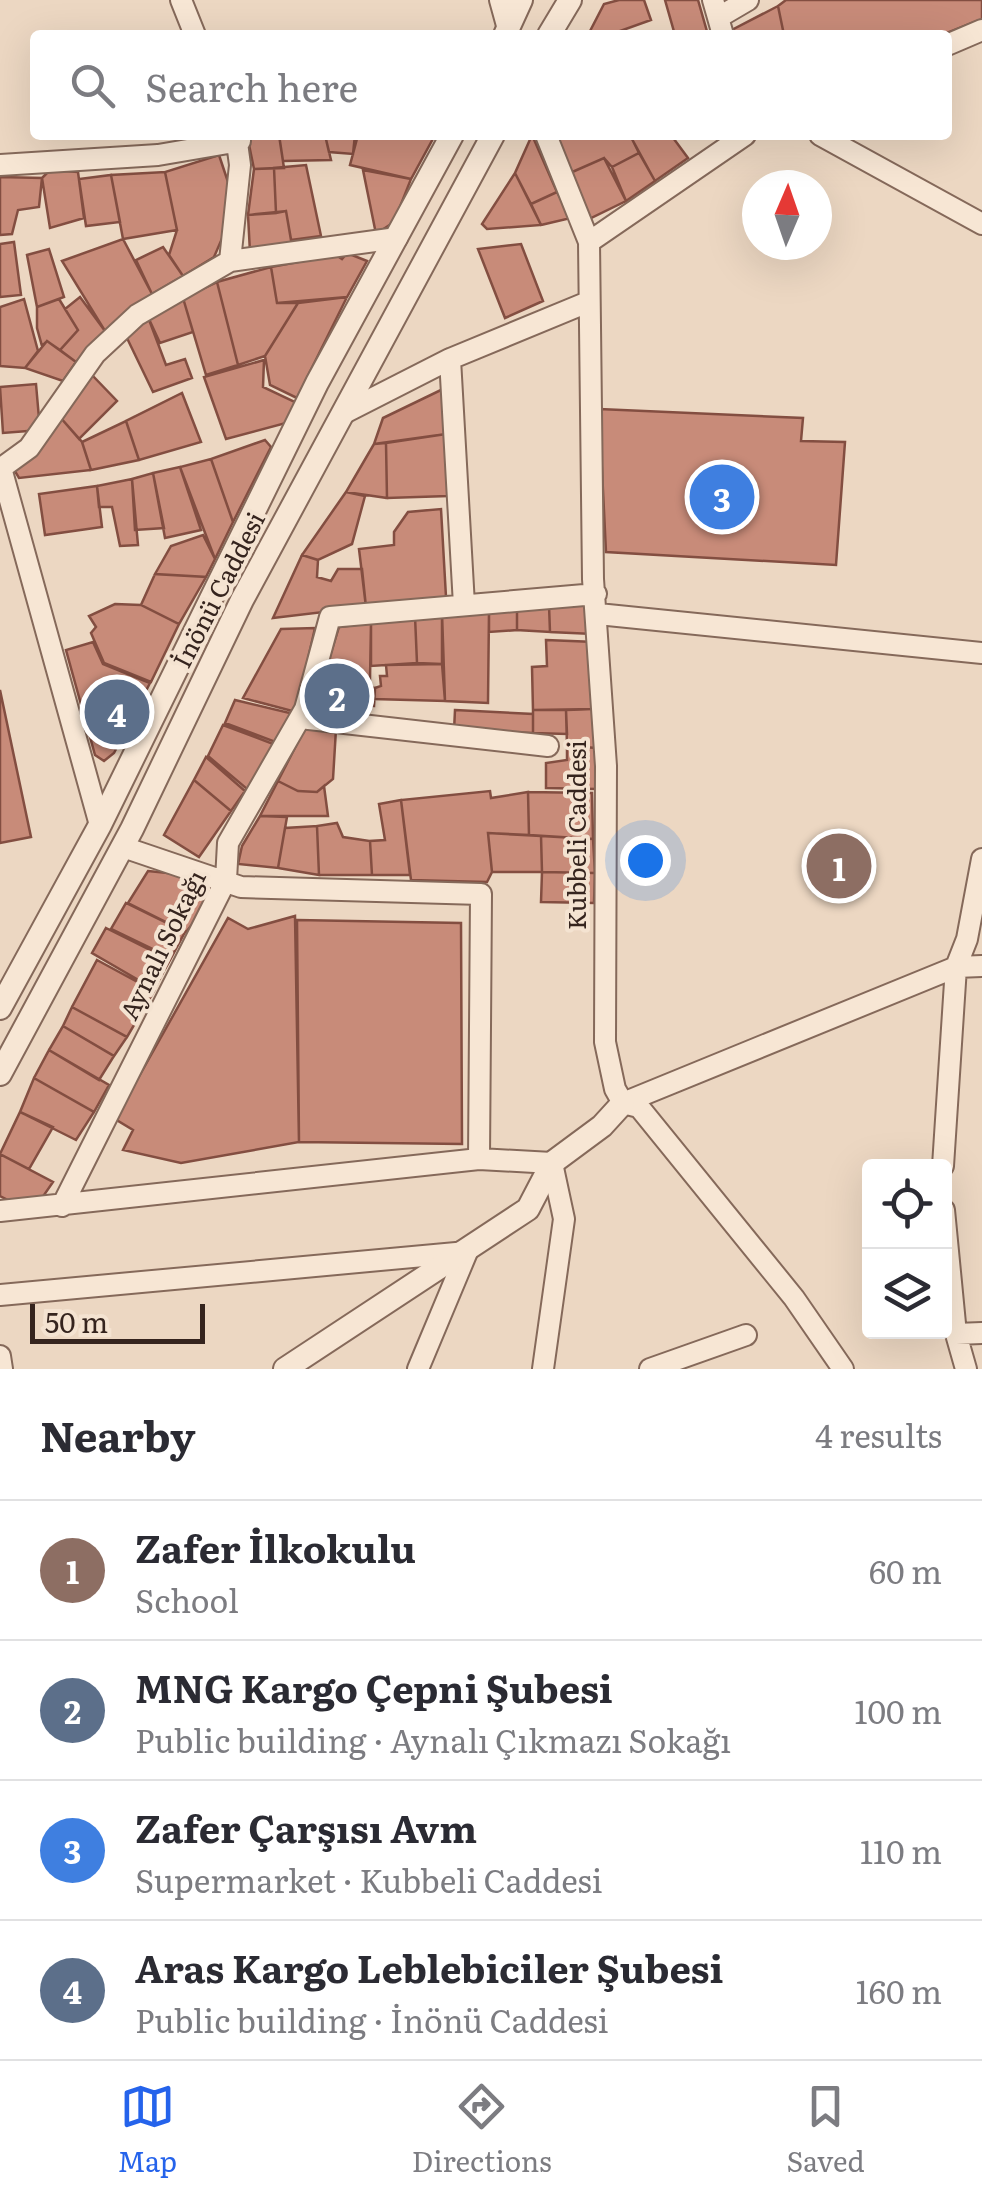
<!DOCTYPE html>
<meta charset="utf-8">
<style>
body{margin:0;font-family:Literata,serif;background:#f7f7f7;color:#2b2b33}
.controls{position:absolute;right:30px;bottom:30px;display:grid;overflow:hidden;border-radius:10px;box-shadow:0 10px 40px #0002}
.controls button{width:90px;height:90px;display:grid;place-items:center;padding:0;border:0;border-bottom:2px solid #e1e1e2;background:#fff;color:#2b2b33;font:50px sans-serif}
.compass{position:absolute;left:742px;top:170px;width:90px;height:90px;border-radius:50%;background:#fff;box-shadow:0 10px 40px #0002;rotate:2deg}
.scale{position:absolute;left:30px;bottom:25px;width:175px;box-sizing:border-box;padding-left:10px;border:5px solid #35241e;border-top:0;font-size:28px;line-height:35px;white-space:nowrap;color:#35241e;-webkit-text-stroke:8px #f4e3d1;paint-order:stroke}
.you{position:absolute;left:645px;top:860px;width:35px;height:35px;margin:-25px;border:8px solid #fff;border-radius:50%;background:#1a73e8;box-shadow:0 0 0 15px #1a73e833}
.badge{display:grid;place-items:center;width:65px;height:65px;border-radius:50%;background:#2563eb;color:#fff;font-size:32px;font-weight:700}
.pin{position:absolute;translate:-50% -50%;border:5px solid #fff;box-shadow:0 2px 10px #0006}
.list{margin:0;padding:0;list-style:none}
h2{display:flex;justify-content:space-between;align-items:center;height:130px;margin:0;padding:0 40px;font-size:42px}
h2 small{font-size:32px;font-weight:400;color:#7c7c81}
.list li{display:grid;grid-template-columns:65px 1fr auto;gap:30px;align-items:center;box-sizing:border-box;height:140px;padding:0 40px;border-top:2px solid #e1e1e2}
.list b{display:block;font-size:38px;white-space:nowrap}
.list p{margin:0;font-size:32px;white-space:nowrap;color:#7c7c81}
.list em{font-size:32px;font-style:normal;color:#7c7c81}
.icon{flex:none;width:55px;height:55px;fill:none;stroke:currentColor;stroke-width:2;stroke-linecap:round;stroke-linejoin:round}
.map{position:relative;flex:none;width:982px;height:1369px;overflow:hidden}
.search{position:absolute;background:#fff;box-shadow:0 10px 40px #0002;left:30px;right:30px;top:30px;height:110px;display:flex;align-items:center;gap:25px;box-sizing:border-box;padding:0 35px;border-radius:10px;color:#7c7c81;font-size:38px}
.sheet{height:690px;background:#fff}
nav{display:flex;justify-content:space-around;align-items:center;box-sizing:border-box;height:140px;border-top:2px solid #e1e1e2;background:#fff;font-size:28px;color:#7c7c81}
nav a{display:grid;justify-items:center;gap:5px}
nav .on{color:#2563eb}
.map>svg:first-child{display:block}
.building{fill:#c88b79;stroke:#834e41;stroke-width:2.5}
.lines{fill:none;stroke-linecap:round;stroke-linejoin:round}
.minor-casing{stroke:#85695a;stroke-width:24}
.tertiary-casing{stroke:#85695a;stroke-width:26}
.minor{stroke:#f7e6d4;stroke-width:20}
.tertiary{stroke:#f7e6d4;stroke-width:22}
.labels{text-anchor:middle;stroke-width:8;stroke-linejoin:round;paint-order:stroke}
.street-label{font-size:25px;fill:#35241e;stroke:#f4e3d1}
</style>
<div class="map">
<svg width="982" height="1369" viewBox="0 0 982 1369">
<rect width="100%" height="100%" fill="#ecd7c2"/>
<!-- building -->
<path class="building" d="M619 0H644L651 20 609 35H588L604 4Z
M665 0H698L708 35H675Z
M786 0H982V19L942 35H784L778 6Z
M778 6 784 35H725L724 34Z
M247 135H279L284 168 254 169Z
M279 135H325L331 160 283 161Z
M325 135H355L353 154 329 152Z
M358 135H435L411 179 350 165Z
M532 135 557 192 531 204 515 173Z
M557 135H630L639 153 612 167 604 158 570 173Z
M640 135H671L688 158 655 181 632 139Z
M639 153 655 181 626 201 612 167Z
M219 155 229 185 224 234 214 257 183 276 169 255 177 230 165 172Z
M604 158 626 201 589 219 570 173Z
M306 165 321 236 291 240 286 211 276 213 274 168Z
M274 168 276 213 248 215 254 169Z
M50 170 78 172 84 218 50 228 42 178Z
M363 170 411 179 394 222 376 234Z
M165 172 177 230 123 239 111 175Z
M515 173 541 225 487 229 482 224Z
M111 175 120 222 86 226 79 179Z
M0 177 42 178 39 207 18 210 12 234 0 235Z
M557 192 571 218 541 225 531 204Z
M286 211 292 245 250 252 248 215Z
M123 239 152 294 105 331 62 261Z
M14 242 21 295 0 297V244Z
M521 244 543 301 505 318 478 249Z
M163 247 183 276 152 294 136 260Z
M49 249 64 297 37 307 27 255Z
M347 253 367 261 347 297 277 303 271 267 336 255 342 259Z
M271 267 277 303H298L265 356 238 365 217 282Z
M217 282 238 365 206 375 183 298Z
M80 297 105 331 76 362 60 350 78 330 65 309Z
M347 297 297 398 270 385 265 356 298 303Z
M183 298 193 332 160 343 148 317Z
M24 299 38 351 25 368 0 366V307Z
M59 299 78 330 60 350 47 341 42 346 37 328V307Z
M148 317 166 365 185 359 192 378 153 392 125 334Z
M47 341 76 362 63 381 25 368Z
M264 360 263 387 295 402 286 423 226 439 204 377Z
M92 375 117 401 79 439 60 417Z
M36 384 40 430 3 433 0 387Z
M443 389 446 434 374 444 383 418Z
M182 393 201 442 139 460 126 421Z
M599 409 803 418 801 441 845 442 836 565 606 552Z
M60 417 82 442 91 470 19 478 13 468Z
M126 421 139 460 91 470 82 442Z
M446 434 448 496 387 498 386 443Z
M265 440 271 447 233 522 211 459Z
M386 443 387 498 346 492 374 444Z
M211 459 233 522 215 559 180 467Z
M180 467 201 530 165 538 153 473Z
M153 473 164 528 135 530 132 479Z
M132 479 138 545 120 546 112 507H99L97 486Z
M97 486 102 527 45 535 39 494Z
M346 492 365 496 352 544 318 560 302 555Z
M441 509 446 597 366 607 359 549 394 545V532L408 512Z
M203 535 215 559 206 577 155 574 171 546Z
M302 555 318 560 317 577 331 581 338 569H362L366 607 273 618Z
M155 574 206 577 179 624 141 605Z
M589 600 593 634 550 632 549 605Z
M115 604 141 605 179 624 151 682 104 663 91 633 96 627 89 616Z
M549 605 550 632 517 630V607Z
M517 607V630L489 632V611Z
M489 611 488 703 445 701 442 613Z
M442 613V664L417 663 415 616Z
M415 616 417 663 371 666V623Z
M371 623 370 679 325 672 339 627Z
M315 628 296 712 243 698 281 629Z
M546 640 595 642 596 709 533 710 532 667 547 666Z
M93 642 103 664 150 683 114 753 104 761 95 755 66 650Z
M442 664 445 701 374 699 375 688 381 686 380 676H387L386 665Z
M325 672 363 677 364 687 375 688 374 706 315 705Z
M0 690 31 837 0 843Z
M235 700 294 714 278 743 225 723Z
M596 709V748L567 746 566 710Z
M455 710 533 714V733L454 731Z
M533 710H566L567 734 533 733Z
M223 725 276 745 247 789 208 756Z
M306 726 336 729 333 779 317 792 298 791 278 781Z
M567 746 596 748V789L546 788V763L567 760Z
M206 757 245 791 231 811 194 780Z
M194 780 231 811 199 857 164 835Z
M278 781 298 791 317 792 324 786 328 816H260Z
M490 791 491 798 528 792 529 835 488 833 492 872 487 882 411 880 401 800Z
M528 792 592 793 593 839 529 835Z
M401 800 410 875H372L370 841 385 840 379 804Z
M260 816 287 817 278 868 238 864 242 846Z
M337 823 343 837 370 841 372 875H319L317 826Z
M317 826 319 875 278 868 285 828Z
M488 833 541 836 542 872H492Z
M541 836 593 839 595 873 542 872Z
M148 871 207 877 204 910 186 932 128 903Z
M542 872 595 873 594 903 541 902Z
M126 903 185 932 171 958 111 929Z
M295 916 299 1142 181 1163 123 1150 133 1130 115 1119 228 918 248 929Z
M297 920 461 923 462 1144 299 1142Z
M106 928 170 960 154 989 92 953Z
M97 960 154 991 127 1037 72 1007Z
M72 1007 127 1037 114 1056 63 1026Z
M63 1026 114 1056 99 1080 49 1050Z
M49 1050 109 1085 94 1112 34 1078Z
M34 1078 94 1112 76 1140 20 1112Z
M20 1112 53 1127 29 1169 0 1154Z
M0 1154 53 1182 42 1198 16 1204 0 1196Z"/>
<g class="lines">
<defs>
<path id="minor" d="M181 0 195 35
M500 0 508 29
M713 0 723 35
M719 17 748 0
M947 45 982 30
M546 135 589 242 593 579 606 766 605 1042 615 1089 623 1103
M820 135 982 224
M0 165 158 155 240 141
M589 242 745 135
M230 261 240 165 236 135
M450 359 464 605
M344 413 450 359 588 302
M1 468 100 825
M0 469 29 448 95 354 137 315 230 261 397 238
M598 614 982 653
M300 718 548 746
M123 847 241 887 481 894 479 1159
M623 1103 956 967 982 966
M623 1103 639 1107 794 1298 843 1369
M943 1166 956 967 967 939 982 859
M62 1206 226 880 228 843 305 709 330 617 596 594
M944 1210 956 1334 966 1369
M0 1211 479 1159 552 1163 564 1219 543 1369
M0 1295 467 1252 418 1369
M956 1334 982 1333
M0 1356 2 1369
M650 1369 746 1335"/>
<path id="tertiary" d="M505 35 521 0
M549 35 570 0
M0 1008 100 825 317 383 452 135
M0 1074 132 829 242 600 493 135
M285 1369 528 1209 552 1163 602 1126 623 1103"/>
</defs>
<!-- minor casing -->
<use href="#minor" class="minor-casing"/>
<!-- tertiary casing -->
<use href="#tertiary" class="tertiary-casing"/>
<!-- minor -->
<use href="#minor" class="minor"/>
<!-- tertiary -->
<use href="#tertiary" class="tertiary"/>
</g>
<g class="labels">
<!-- street labels -->
<g class="street-label">
<text transform="translate(219 590) rotate(-63)" y="9">İnönü Caddesi</text>
<text transform="translate(577 835) rotate(-90)" y="9">Kubbeli Caddesi</text>
<text transform="translate(163 945) rotate(-64)" y="9">Aynalı Sokağı</text>
</g>
</g>
</svg>
<div class="controls">
<button><svg class="icon" aria-label="locate" viewBox="0 0 24 24"><circle cx="12" cy="12" r="6"/><path d="M12 2v4M12 18v4M2 12h4M18 12h4"/></svg></button>
<button><svg class="icon" aria-label="layers" viewBox="0 0 24 24"><path d="M12 4l9 5-9 5-9-5zM3 14l9 5 9-5"/></svg></button>
</div>
<svg class="compass" viewBox="-18 -18 36 36"><path d="M0-13l5 13h-10z" fill="#e53935"/><path d="M0 13l5-13h-10z" fill="#7c7c81"/></svg>
<div class="scale">50 m</div>
<div class="you"></div>
<div class="pin badge" style="left:839px;top:866px;background:#8d6e63">1</div>
<div class="pin badge" style="left:337px;top:696px;background:#5c6f8a">2</div>
<div class="pin badge" style="left:722px;top:497px;background:#3f7fe0">3</div>
<div class="pin badge" style="left:117px;top:712px;background:#5c6f8a">4</div>
<div class="search"><svg class="icon" aria-label="search" viewBox="0 0 24 24"><circle cx="10" cy="10" r="6"/><path d="M15 15l6 6"/></svg>Search here</div>
</div>
<section class="sheet">
<h2>Nearby<small>4 results</small></h2>
<ul class="list">
<li><span class="badge" style="background:#8d6e63">1</span><div><b>Zafer İlkokulu</b><p>School</p></div><em>60 m</em></li>
<li><span class="badge" style="background:#5c6f8a">2</span><div><b>MNG Kargo Çepni Şubesi</b><p>Public building · Aynalı Çıkmazı Sokağı</p></div><em>100 m</em></li>
<li><span class="badge" style="background:#3f7fe0">3</span><div><b>Zafer Çarşısı Avm</b><p>Supermarket · Kubbeli Caddesi</p></div><em>110 m</em></li>
<li><span class="badge" style="background:#5c6f8a">4</span><div><b>Aras Kargo Leblebiciler Şubesi</b><p>Public building · İnönü Caddesi</p></div><em>160 m</em></li>
</ul>
</section>
<nav>
<a class="on"><svg class="icon" aria-label="map" viewBox="0 0 24 24"><path d="M3 6l6-2 6 2 6-2v14l-6 2-6-2-6 2zM9 4v14M15 6v14"/></svg>Map</a>
<a><svg class="icon" aria-label="directions" viewBox="0 0 24 24"><path d="M12 3l9 9-9 9-9-9zM9 14v-3h6M13 9l2 2-2 2"/></svg>Directions</a>
<a><svg class="icon" aria-label="saved" viewBox="0 0 24 24"><path d="M7 4h10v16l-5-4-5 4z"/></svg>Saved</a>
</nav>
